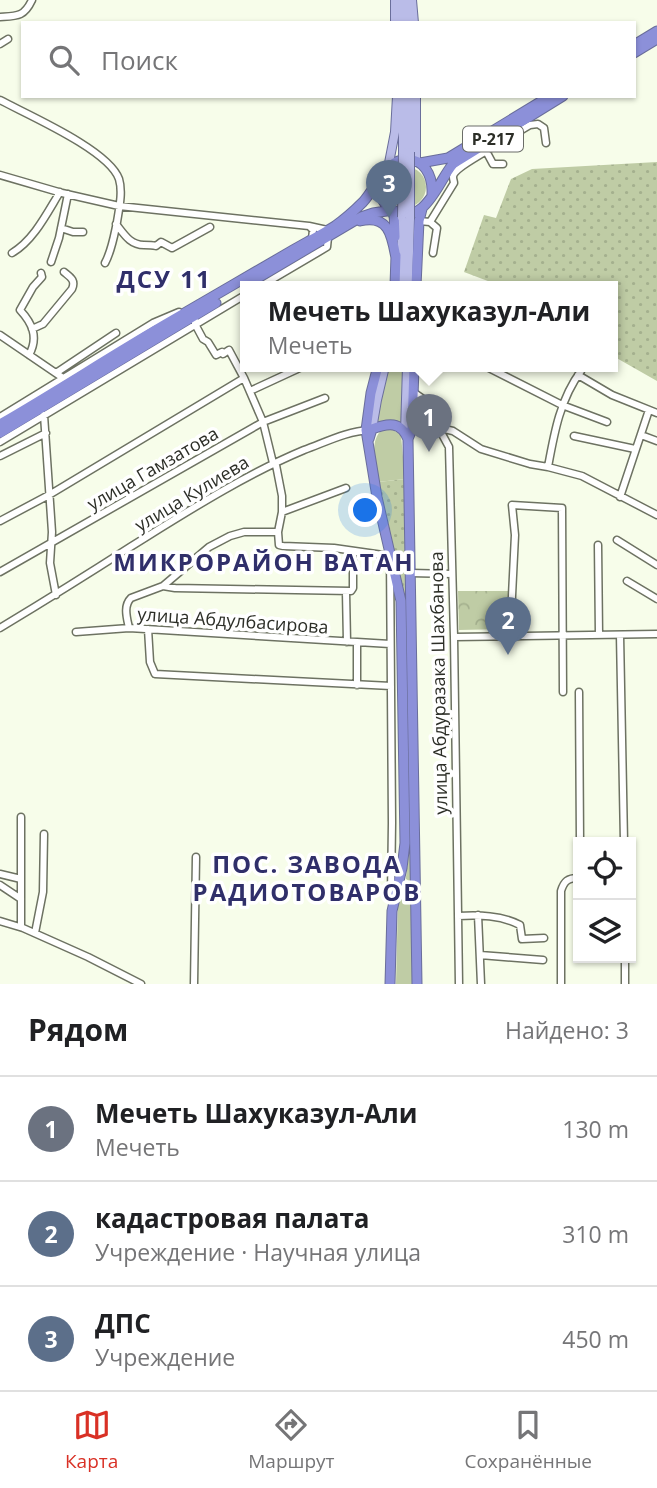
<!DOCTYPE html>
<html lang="ru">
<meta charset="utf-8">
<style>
body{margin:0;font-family:"Open Sans",sans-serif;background:#f6f6f6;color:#202124}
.controls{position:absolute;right:21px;bottom:21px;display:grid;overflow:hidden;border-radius:0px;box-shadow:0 2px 5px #0004}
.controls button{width:63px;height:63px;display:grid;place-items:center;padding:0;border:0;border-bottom:2px solid #e0e0e0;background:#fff;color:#202124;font:35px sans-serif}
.you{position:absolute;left:366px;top:511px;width:24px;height:24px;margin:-18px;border:5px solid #fff;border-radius:50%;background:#1a73e8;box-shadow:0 0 0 10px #1a73e833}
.badge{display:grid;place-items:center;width:46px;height:46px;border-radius:50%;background:#d93025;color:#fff;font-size:23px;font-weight:700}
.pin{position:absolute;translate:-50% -58px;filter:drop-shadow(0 2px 4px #0008)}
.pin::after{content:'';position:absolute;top:37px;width:24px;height:21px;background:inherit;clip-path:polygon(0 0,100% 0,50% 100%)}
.popup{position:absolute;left:240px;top:281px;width:378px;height:91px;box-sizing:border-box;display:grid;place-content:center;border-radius:0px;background:#fff;filter:drop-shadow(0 2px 5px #0005);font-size:23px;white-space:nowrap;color:#757577}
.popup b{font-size:26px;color:#202124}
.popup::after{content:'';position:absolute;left:50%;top:100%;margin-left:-14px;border:14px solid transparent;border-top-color:#fff}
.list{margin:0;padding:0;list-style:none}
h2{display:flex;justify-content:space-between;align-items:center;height:91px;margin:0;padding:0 28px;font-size:30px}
h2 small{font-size:23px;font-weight:400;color:#757577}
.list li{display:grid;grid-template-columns:46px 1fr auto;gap:21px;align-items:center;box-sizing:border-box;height:105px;padding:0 28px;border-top:2px solid #e0e0e0}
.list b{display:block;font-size:26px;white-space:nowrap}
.list p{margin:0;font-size:23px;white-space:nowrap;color:#757577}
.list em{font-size:23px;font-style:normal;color:#757577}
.icon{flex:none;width:38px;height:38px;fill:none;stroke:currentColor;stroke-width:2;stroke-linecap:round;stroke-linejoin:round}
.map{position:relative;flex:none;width:657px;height:984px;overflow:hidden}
.search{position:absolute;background:#fff;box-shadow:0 2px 5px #0004;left:21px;right:21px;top:21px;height:77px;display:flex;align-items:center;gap:18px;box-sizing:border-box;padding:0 24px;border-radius:0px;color:#757577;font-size:26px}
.sheet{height:406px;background:#fff}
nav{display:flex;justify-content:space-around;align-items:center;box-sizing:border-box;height:98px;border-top:2px solid #e0e0e0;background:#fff;font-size:19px;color:#757577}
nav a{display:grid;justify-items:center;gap:4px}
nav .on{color:#d93025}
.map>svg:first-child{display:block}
.green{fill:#bfcca5}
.forest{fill:url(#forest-crowns)}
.park{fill:url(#park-dots)}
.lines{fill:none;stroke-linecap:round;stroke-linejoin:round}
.minor-casing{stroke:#6d7262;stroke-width:9}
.major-casing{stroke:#6a6e9b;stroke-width:10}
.highway-casing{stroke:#6a6e9b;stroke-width:11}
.minor{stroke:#fff;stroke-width:6}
.major{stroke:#babce8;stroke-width:8}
.highway{stroke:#8c90d9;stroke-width:9}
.major-bridge-casing{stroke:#6a6e9b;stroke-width:10;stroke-linecap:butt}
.major-bridge{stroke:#babce8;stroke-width:8}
.labels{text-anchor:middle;stroke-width:7;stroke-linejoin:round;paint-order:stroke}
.shield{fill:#fff;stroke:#6b6d68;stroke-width:2}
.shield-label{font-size:16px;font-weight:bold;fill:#2c2e27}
.street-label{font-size:18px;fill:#2c2e27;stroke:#fff}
.district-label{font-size:24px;font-weight:bold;letter-spacing:2px;fill:#302f6a;stroke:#fff}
</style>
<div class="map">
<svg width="657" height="984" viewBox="0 0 657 984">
<defs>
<pattern id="forest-crowns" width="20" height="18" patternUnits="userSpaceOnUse" patternTransform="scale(1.75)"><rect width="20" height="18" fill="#bfcca5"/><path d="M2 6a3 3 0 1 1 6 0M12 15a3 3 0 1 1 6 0" fill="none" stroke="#a4b08e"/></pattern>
<pattern id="park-dots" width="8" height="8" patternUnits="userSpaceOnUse" patternTransform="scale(1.75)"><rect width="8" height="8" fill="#bfcca5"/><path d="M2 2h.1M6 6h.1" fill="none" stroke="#a4b08e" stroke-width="1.8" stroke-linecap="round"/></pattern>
</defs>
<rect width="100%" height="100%" fill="#f7fdea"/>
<!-- green -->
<path class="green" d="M386 187a20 20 0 1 1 40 0a20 20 0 1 1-40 0Z
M388 366H404L402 425 376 424Z
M383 429H392L401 435 405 479 378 482C376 466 368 440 383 429Z
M405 645H408L412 880 409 881 406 879V877L410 842Z
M405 894 410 896 411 899 413 984H396L398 899 400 896Z"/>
<!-- forest -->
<path class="forest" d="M458 591H508L507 629 459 630Z"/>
<!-- park -->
<path class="park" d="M657 162V381L613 356V286H501L464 272 484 215 496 218 511 179 532 169Z
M405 479 407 598H404L378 482Z"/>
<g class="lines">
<defs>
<path id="minor" d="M0 17C17 16 24 17 32 0
M0 44 8 39
M0 100C28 115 109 150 119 179 123 192 119 209 117 222 114 236 112 250 105 263
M486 151 530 125 538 124 544 128 546 143
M0 175 62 193 119 206 309 226
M419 221 430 222 454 183C454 181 453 180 453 177 453 169 479 156 486 151L493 164H503
M430 222 437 228 433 253
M116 224C124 234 130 245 144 245 148 245 152 245 156 246L161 242 172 248 210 227
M61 228 73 232H83
M312 239 313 230 309 226 327 230
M12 253C34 240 47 213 60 192
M51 262 59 238 68 194
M261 286 327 247 328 237
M195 321V324L203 339 208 342 216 355 222 352 223 354 229 350 244 378 263 422 273 463 276 465 282 496V512L278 532
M32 329 43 324 72 289C76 280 70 277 64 272
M0 335 63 378
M29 355C39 337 32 323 20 310L33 287 42 277 41 273
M485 366 562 405 607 422
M56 373 116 333
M578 375 612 395 657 413
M250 391 304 366
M413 392 423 399 449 447 454 637 459 984
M44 415 52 532 50 563 56 595
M0 417 153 323 179 312
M412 429 440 428 453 431 481 449 530 464 548 467 582 476 657 515
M641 435 657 441
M574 436 635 449
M0 442 245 295
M0 456 46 433
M548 467C554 434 560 399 581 371L573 366
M620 497 649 410
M282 512 346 488
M0 521 49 495 244 378
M617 540 657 565
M598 545 599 635
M0 572 263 422 325 398
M411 573 452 574
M627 581 657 599
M163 586 175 588 351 591 353 588V551
M346 592 347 642
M0 628C43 602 85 576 127 549 185 513 242 476 304 450 326 442 347 431 370 430
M129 628C127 618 123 606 131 598L163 586 209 547 230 536 244 532H278L279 545 283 546 334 548 390 556 392 823 391 894 396 893
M148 629 150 662 155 674 391 686
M76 632 129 628 390 644
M620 635 624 842
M510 636 515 535 512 505 562 508 563 692
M454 637 657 634
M357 643V685
M579 692 580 842
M21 817V927
M0 874 21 879
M0 885 21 899
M478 915 481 984
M458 916C479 915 501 915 520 925L522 939 544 938
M0 921 23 928 88 957 141 984
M35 933 43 892 44 834
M480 955 543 960
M625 958V984
M194 984 196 857
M561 984V891C564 881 568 878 578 878"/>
<path id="major" d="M400 0 401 23
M407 0 408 23
M412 0 414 23
M395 23V0
M403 96V152
M410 96V152
M416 96V162
M388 168 395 132 397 96
M401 286 402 217
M408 286 410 218
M372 429 377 400 385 366
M405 432 407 366"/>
<path id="highway" d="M634 45 657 31
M634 53 657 39
M420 163 448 158 550 96
M379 181C379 192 382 205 393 210 425 227 437 183 453 164L563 96
M394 211 395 237
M360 221C389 214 392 236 396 258
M246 285 361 217 373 213 393 210
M395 286 396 255
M416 286 419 221 422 209
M378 366 371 393 366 430 377 497 401 601 405 843 402 868 392 911 390 984
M414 366 412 429 408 439 417 984
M0 424C57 391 112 355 169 322 210 298 252 274 293 250 307 242 322 234 335 226 345 219 355 210 363 202 376 188 383 164 402 160 424 156 433 176 432 194
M0 433 216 303
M369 439 372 429C388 423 401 421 408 439"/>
</defs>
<!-- minor casing -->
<use href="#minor" class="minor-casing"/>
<!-- major casing -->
<use href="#major" class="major-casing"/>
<!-- highway casing -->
<use href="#highway" class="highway-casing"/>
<!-- minor -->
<use href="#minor" class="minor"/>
<!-- major -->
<use href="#major" class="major"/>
<!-- highway -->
<use href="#highway" class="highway"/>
<defs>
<path id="major-bridge" d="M402 217 403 152
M410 218V152"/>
</defs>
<!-- major-bridge casing -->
<use href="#major-bridge" class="major-bridge-casing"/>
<!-- major-bridge -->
<use href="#major-bridge" class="major-bridge"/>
</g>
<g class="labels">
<!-- shield labels -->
<rect class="shield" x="463" y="126.5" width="60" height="25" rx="5"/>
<g class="shield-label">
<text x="493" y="145">Р-217</text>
</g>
<!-- street labels -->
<g class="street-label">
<text transform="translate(153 469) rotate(-30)" y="6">улица Гамзатова</text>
<text transform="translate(192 494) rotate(-31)" y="6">улица Кулиева</text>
<text transform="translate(233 621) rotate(4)" y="6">улица Абдулбасирова</text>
<text transform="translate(439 683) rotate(-91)" y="6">улица Абдуразака Шахбанова</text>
</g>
<!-- district labels -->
<g class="district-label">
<text x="164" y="288">ДСУ 11</text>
<text x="264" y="571">МИКРОРАЙОН ВАТАН</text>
<text x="307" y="873">ПОС. ЗАВОДА<tspan x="307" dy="28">РАДИОТОВАРОВ</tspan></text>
</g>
</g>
</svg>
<div class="controls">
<button><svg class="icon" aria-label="locate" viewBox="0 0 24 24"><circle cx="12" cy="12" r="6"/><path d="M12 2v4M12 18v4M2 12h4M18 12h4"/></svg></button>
<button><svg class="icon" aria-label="layers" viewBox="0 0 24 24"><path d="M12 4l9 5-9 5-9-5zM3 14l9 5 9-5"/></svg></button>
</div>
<div class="you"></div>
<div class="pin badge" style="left:429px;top:452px;background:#6b7280">1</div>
<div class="popup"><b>Мечеть Шахуказул-Али</b>Мечеть</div>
<div class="pin badge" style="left:508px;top:655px;background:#5c6f8a">2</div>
<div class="pin badge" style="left:389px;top:218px;background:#5c6f8a">3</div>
<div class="search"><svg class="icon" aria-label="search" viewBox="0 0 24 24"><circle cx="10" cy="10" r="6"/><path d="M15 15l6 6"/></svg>Поиск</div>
</div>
<section class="sheet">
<h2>Рядом<small>Найдено: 3</small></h2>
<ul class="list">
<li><span class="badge" style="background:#6b7280">1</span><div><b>Мечеть Шахуказул-Али</b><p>Мечеть</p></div><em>130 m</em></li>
<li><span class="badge" style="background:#5c6f8a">2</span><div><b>кадастровая палата</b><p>Учреждение · Научная улица</p></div><em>310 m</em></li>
<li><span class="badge" style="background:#5c6f8a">3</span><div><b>ДПС</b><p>Учреждение</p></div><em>450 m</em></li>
</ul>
</section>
<nav>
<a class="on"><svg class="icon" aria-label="map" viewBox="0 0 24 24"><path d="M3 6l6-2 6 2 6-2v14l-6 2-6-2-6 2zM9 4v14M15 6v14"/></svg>Карта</a>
<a><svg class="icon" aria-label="directions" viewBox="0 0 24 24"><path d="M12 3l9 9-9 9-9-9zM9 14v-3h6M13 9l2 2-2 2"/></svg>Маршрут</a>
<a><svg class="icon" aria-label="saved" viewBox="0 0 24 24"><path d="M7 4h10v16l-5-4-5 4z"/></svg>Сохранённые</a>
</nav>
